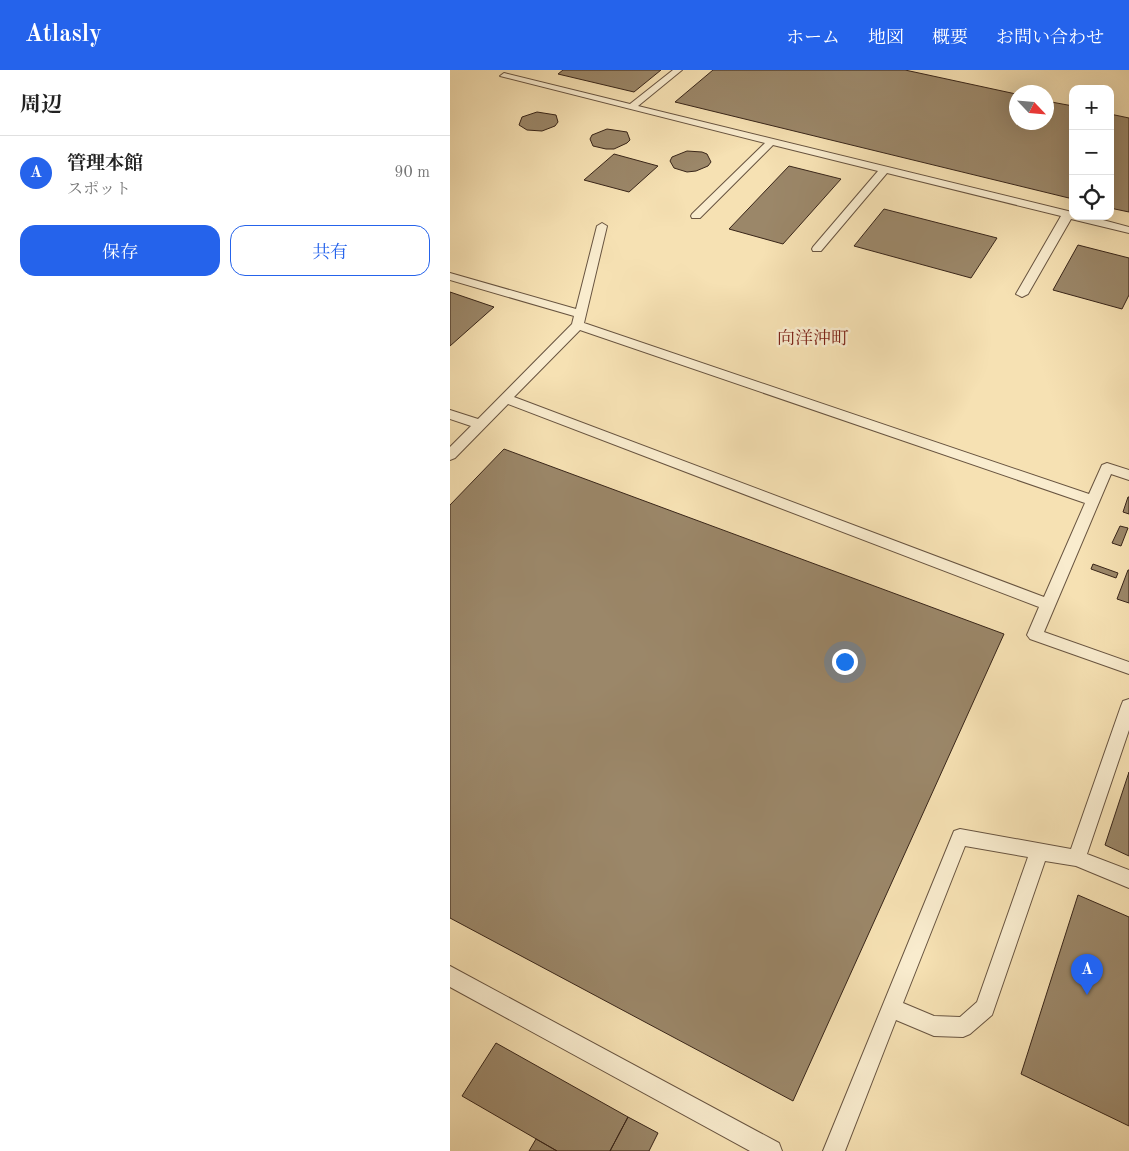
<!DOCTYPE html>
<html lang="ja">
<meta charset="utf-8">
<style>
body{margin:0;font-family:"Old Standard TT","Noto Serif JP",serif;background:#f6f6f6;color:#222}
.controls{position:absolute;right:15px;top:15px;display:grid;overflow:hidden;border-radius:10px;box-shadow:0 5px 20px #0002}
.controls button{width:45px;height:45px;display:grid;place-items:center;padding:0;border:0;border-bottom:1px solid #e0e0e0;background:#fff;color:#222;font:25px sans-serif}
.compass{position:absolute;left:559px;top:15px;width:45px;height:45px;border-radius:50%;background:#fff;box-shadow:0 5px 20px #0002;rotate:116deg}
.you{position:absolute;left:394px;top:591px;width:18px;height:18px;margin:-12px;border:4px solid #fff;border-radius:50%;background:#1a73e8;box-shadow:0 0 0 8px #1a73e833}
.badge{display:grid;place-items:center;width:32px;height:32px;border-radius:50%;background:#2563eb;color:#fff;font-size:16px;font-weight:700}
.pin{position:absolute;translate:-50% -41px;filter:drop-shadow(0 1px 2px #0008)}
.pin::after{content:'';position:absolute;top:26px;width:18px;height:15px;background:inherit;clip-path:polygon(0 0,100% 0,50% 100%)}
.list{margin:0;padding:0;list-style:none}
h2{display:flex;justify-content:space-between;align-items:center;height:65px;margin:0;padding:0 20px;font-size:21px}
h2 small{font-size:16px;font-weight:400;color:#767676}
.list li{display:grid;grid-template-columns:32px 1fr auto;gap:15px;align-items:center;box-sizing:border-box;height:75px;padding:0 20px;border-top:1px solid #e0e0e0}
.list b{display:block;font-size:19px;white-space:nowrap}
.list p{margin:0;font-size:16px;white-space:nowrap;color:#767676}
.list em{font-size:16px;font-style:normal;color:#767676}
.actions{display:flex;gap:10px;padding:15px 20px}
.actions a{flex:1;padding:11px 0;border:1px solid #2563eb;border-radius:15px;text-align:center;font-size:18px;color:#2563eb}
.actions .main{background:#2563eb;color:#fff}
.icon{flex:none;width:28px;height:28px;fill:none;stroke:currentColor;stroke-width:2;stroke-linecap:round;stroke-linejoin:round}
.map{position:relative;flex:none;width:679px;height:1081px;overflow:hidden}
header{display:flex;align-items:center;gap:30px;box-sizing:border-box;height:70px;padding:0 25px;background:#2563eb;color:#fff}
header strong{font-size:24px}
nav{display:flex;gap:28px;margin-inline-start:auto;font-size:18px}
main{display:flex}
aside{flex:1;background:#fff}
.map>svg:first-child{display:block}
.building{fill:#9b8769;stroke:#382519}
.lines{fill:none;stroke-linecap:round;stroke-linejoin:round}
.lane-casing{stroke:#685440;stroke-width:2}
.lane{fill:#f9ecce;fill-rule:evenodd}
.labels{text-anchor:middle;stroke-width:5;stroke-linejoin:round;paint-order:stroke}
.far-neighbourhood-label{font-size:18px;fill:#7a1f14;stroke:#f9ecce}
</style>
<header>
<strong>Atlasly</strong>
<nav><a>ホーム</a><a>地図</a><a>概要</a><a>お問い合わせ</a></nav>
</header>
<main>
<aside>
<h2>周辺<small></small></h2>
<ul class="list">
<li><span class="badge">A</span><div><b>管理本館</b><p>スポット</p></div><em>90 m</em></li>
</ul>
<div class="actions"><a class="main">保存</a><a>共有</a></div>
</aside>
<div class="map">
<svg width="679" height="1081" viewBox="0 0 679 1081">
<rect width="100%" height="100%" fill="#f6e1b3"/>
<filter id="stains"><feTurbulence type="fractalNoise" baseFrequency=".004" numOctaves="4"/><feColorMatrix values="0 0 0 0 .2 0 0 0 0 .09 0 0 0 0 .02 0 0 0 .5 -.17"/></filter>
<radialGradient id="worn" r=".72"><stop offset=".6" stop-color="#630" stop-opacity="0"/><stop offset="1" stop-color="#630" stop-opacity=".3"/></radialGradient>
<!-- building -->
<path class="building" d="M113 0H211L184 22 108 4Z
M263 0H455L566 24V52H596V31L623 36V129L225 32Z
M87 42 106 45 108 52 105 56 92 61 77 60 69 55 72 47Z
M660 44 679 48V142L660 138Z
M157 59 177 62 180 70 177 73 164 79H156L143 76 140 69 142 65Z
M237 81 252 82 257 84 261 92 258 96 246 101 237 102 224 98 220 91 222 87Z
M164 84 208 96 179 122 134 110Z
M339 96 391 109 333 174 279 159Z
M434 139 547 168 521 208 404 176Z
M628 175 679 188V225L672 239 603 220Z
M0 222 44 237 0 276Z
M54 379 554 564 343 1031 0 848V435Z
M678 427H679V444L673 442Z
M670 456 678 458 671 476 662 473Z
M643 494 668 503 666 508 641 499Z
M678 500H679V533L667 529Z
M679 702V786L655 775Z
M628 825 679 847V1056L571 1004Z
M46 973 178 1047 160 1081H107L12 1026Z
M178 1047 208 1063 199 1081H160Z
M86 1069 107 1081H79Z"/>
<g class="lines">
<defs>
<path id="lane" d="M223 0H232L188 36 622 142 623 146H638L679 157V163L621 149 578 224 572 227 566 224 611 146 437 103 371 181H363L362 179 363 177 428 101 323 75 250 148H242L241 146 242 144 315 73 50 6 54 3 180 34Z
M152 153 157 156 134 253 639 424 652 395 657 393 679 400V410L661 404 594 562 679 592V604L580 569 577 565 589 537 58 334 5 388 0 390V377L21 356 0 349V340L28 349 122 254 124 246 0 210V203L126 239 147 156ZM130 260 635 433 594 527 64 327Z
M679 629V660L637 784 679 800V818L626 796 595 791 542 945 520 964 513 967 484 966 446 950 395 1081H373L504 761 510 759 621 779 671 636 673 631ZM515 776 578 787 527 932 510 947 484 946 453 933Z
M0 896 329 1073 332 1081H300L0 917Z"/>
</defs>
<!-- lane casing -->
<use href="#lane" class="lane-casing"/>
<!-- lane -->
<use href="#lane" class="lane"/>
</g>
<g class="labels">
<!-- far-neighbourhood labels -->
<g class="far-neighbourhood-label">
<text x="363" y="274">向洋沖町</text>
</g>
</g>
<rect width="100%" height="100%" filter="url(#stains)"/>
<rect width="100%" height="100%" fill="url(#worn)"/>
</svg>
<div class="controls">
<button>+</button>
<button>−</button>
<button><svg class="icon" aria-label="locate" viewBox="0 0 24 24"><circle cx="12" cy="12" r="6"/><path d="M12 2v4M12 18v4M2 12h4M18 12h4"/></svg></button>
</div>
<svg class="compass" viewBox="-18 -18 36 36"><path d="M0-13l5 13h-10z" fill="#e53935"/><path d="M0 13l5-13h-10z" fill="#767676"/></svg>
<div class="you"></div>
<div class="pin badge" style="left:637px;top:925px">A</div>
</div>
</main>
